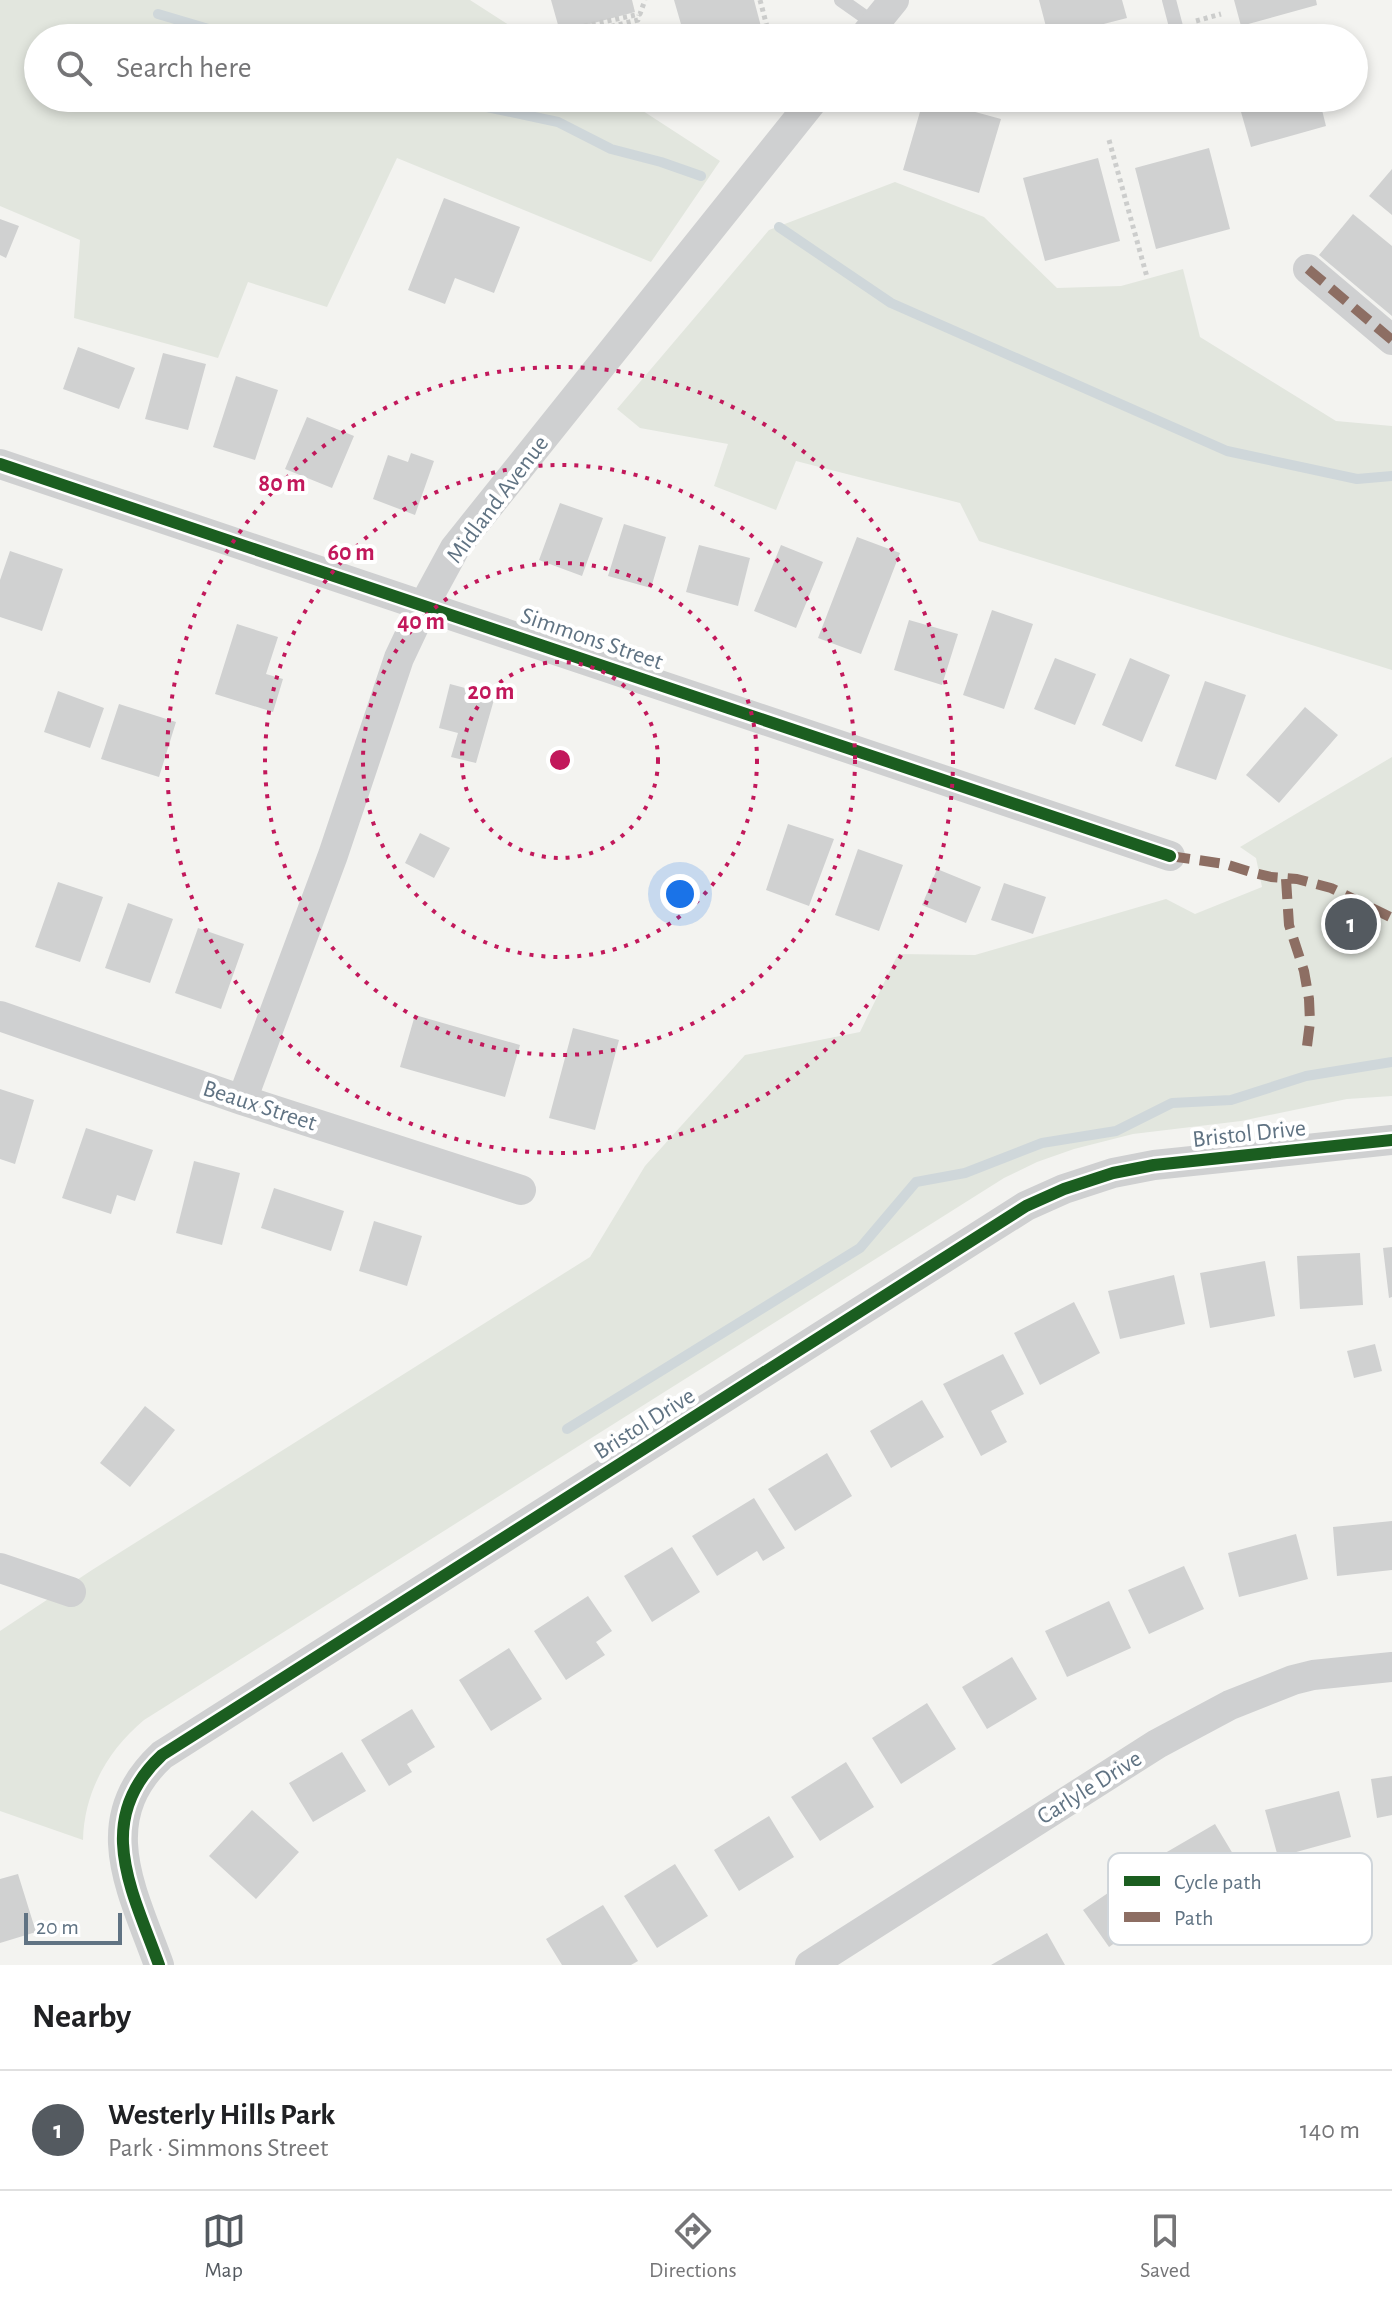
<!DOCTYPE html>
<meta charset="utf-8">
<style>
body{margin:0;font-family:"Alegreya Sans",sans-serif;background:#f2f2f2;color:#202124}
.scale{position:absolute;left:24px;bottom:20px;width:98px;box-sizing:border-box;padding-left:8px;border:4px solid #607383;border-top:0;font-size:22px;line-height:28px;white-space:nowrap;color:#607383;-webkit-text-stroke:6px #fff;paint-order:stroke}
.you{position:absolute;left:680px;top:894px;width:28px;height:28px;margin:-20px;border:6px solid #fff;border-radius:50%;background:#1a73e8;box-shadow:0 0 0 12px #1a73e833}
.badge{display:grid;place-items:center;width:52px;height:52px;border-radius:50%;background:#545a60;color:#fff;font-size:26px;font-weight:700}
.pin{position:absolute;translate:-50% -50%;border:4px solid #fff;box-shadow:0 2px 8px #0006}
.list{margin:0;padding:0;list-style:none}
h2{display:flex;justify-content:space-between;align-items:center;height:104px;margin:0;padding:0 32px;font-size:34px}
h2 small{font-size:26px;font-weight:400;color:#757577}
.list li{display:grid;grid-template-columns:52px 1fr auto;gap:24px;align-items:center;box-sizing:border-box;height:120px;padding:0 32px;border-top:2px solid #e0e0e0}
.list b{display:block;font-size:30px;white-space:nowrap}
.list p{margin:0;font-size:26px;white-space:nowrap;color:#757577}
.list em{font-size:26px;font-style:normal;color:#757577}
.icon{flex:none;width:44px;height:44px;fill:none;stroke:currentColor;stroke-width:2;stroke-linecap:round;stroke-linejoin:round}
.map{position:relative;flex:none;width:1392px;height:1965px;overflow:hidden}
.search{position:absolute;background:#fff;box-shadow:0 4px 12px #0003;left:24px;right:24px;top:24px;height:88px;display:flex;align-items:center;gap:20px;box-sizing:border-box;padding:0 28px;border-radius:44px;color:#757577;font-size:30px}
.sheet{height:224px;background:#fff}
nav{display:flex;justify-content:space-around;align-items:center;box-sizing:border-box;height:112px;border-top:2px solid #e0e0e0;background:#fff;font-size:22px;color:#757577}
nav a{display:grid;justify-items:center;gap:4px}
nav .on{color:#545a60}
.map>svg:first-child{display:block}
.green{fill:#e2e6de}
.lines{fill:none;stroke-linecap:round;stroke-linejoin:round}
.stream{stroke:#cfd7da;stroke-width:10}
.building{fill:#d0d1d1}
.path{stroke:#cccdcc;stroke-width:5;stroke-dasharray:4 4;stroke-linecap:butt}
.lane{stroke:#cfd0d1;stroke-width:14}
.street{stroke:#cfd0d1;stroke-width:30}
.quiet{stroke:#8d6e63;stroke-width:10;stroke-dasharray:20 10;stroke-linecap:butt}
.cycleway-casing{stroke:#fff;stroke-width:17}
.cycleway{stroke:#1b5e20;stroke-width:12}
.ring{fill:none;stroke:#c2185b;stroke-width:4;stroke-dasharray:4 8}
.labels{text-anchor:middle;stroke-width:8;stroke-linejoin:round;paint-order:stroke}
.street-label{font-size:24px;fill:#607383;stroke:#fff}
.key{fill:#fff;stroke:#cfd5da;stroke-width:2}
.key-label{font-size:22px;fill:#607383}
.centre{fill:#c2185b;stroke:#fff;stroke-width:4}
.ring-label{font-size:24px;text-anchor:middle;font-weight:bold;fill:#c2185b;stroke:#fff;stroke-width:8;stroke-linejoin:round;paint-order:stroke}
</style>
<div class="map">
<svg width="1392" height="1965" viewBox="0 0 1392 1965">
<rect width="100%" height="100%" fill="#f3f3f0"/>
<!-- green -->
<path class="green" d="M0 0H470L529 38H38V98H623L720 161 651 262 397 158 327 307 248 282 218 358 74 318 80 240 0 206Z
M895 182 984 217 1057 288 1121 286 1183 269 1200 337 1336 421 1392 426V670L979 541 960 503 796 461 776 510 714 486 728 444 640 428 617 409 769 230Z
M1392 757V1096L1347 1099 1241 1121 1133 1134 1074 1149 1037 1162 1004 1178 144 1720C108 1750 84 1792 83 1840L0 1811V1631L92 1570 590 1257 645 1166 745 1055 860 1032 898 954 975 955 1166 899 1195 914 1262 887 1256 858 1240 847Z"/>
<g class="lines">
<!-- stream -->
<path class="stream" d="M158 14 239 38
M469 98 487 107 558 122 611 149 661 162 701 176
M779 227 891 303 1227 451 1357 479 1392 476
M567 1429 860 1248 916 1182 965 1173 1042 1143 1116 1131 1172 1103 1231 1100 1306 1076 1392 1062"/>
</g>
<!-- building -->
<path class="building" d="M551 0H632L635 12 560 32Z
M674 0H754L764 38H685Z
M1039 0H1122L1127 18 1049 38Z
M1234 0H1316L1317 5 1241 26Z
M924 98 1001 119 979 193 903 170Z
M1237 98H1319L1326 126 1251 147Z
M1209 148 1230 229 1156 249 1135 168Z
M1098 158 1120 241 1045 261 1023 178Z
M1392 169V215L1369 196Z
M444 198 520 227 494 293 455 278 445 304 408 290Z
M1353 214 1392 246V316L1319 255Z
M0 219 19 226 6 258 0 255Z
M78 347 135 368 119 409 63 389Z
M163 353 206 364 188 430 145 419Z
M236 376 278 390 255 460 213 447Z
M307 417 354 436 332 488 285 469Z
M411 453 434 461 415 515 373 499 388 455 408 462Z
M560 503 603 518 582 576 539 560Z
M624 524 666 537 651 588 608 576Z
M857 537 900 553 861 654 818 638Z
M699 545 750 558 738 606 686 592Z
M781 545 823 562 796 628 754 611Z
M10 551 63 569 42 631 0 617V580Z
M992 610 1033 624 1004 709 963 695Z
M909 620 958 634 942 685 894 670Z
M237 624 278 637 266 674 283 679 273 712 215 694Z
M1055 658 1096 674 1075 725 1034 709Z
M1130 658 1170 675 1142 742 1102 725Z
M1205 681 1246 695 1216 780 1175 766Z
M450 684 495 696 476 763 451 757 458 733 439 728Z
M58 691 104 708 90 748 44 732Z
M119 704 176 722 159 777 101 759Z
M1305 707 1338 735 1279 803 1246 775Z
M788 824 834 839 809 906 766 890Z
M420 833 450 848 434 878 405 863Z
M858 849 903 865 879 931 835 915Z
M937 869 981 887 966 923 922 905Z
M58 882 103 897 80 962 35 947Z
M1004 883 1046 897 1033 934 991 920Z
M128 903 173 919 150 983 105 968Z
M198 928 244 944 221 1009 175 993Z
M415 1015 520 1045 505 1097 400 1067Z
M573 1028 619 1040 595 1130 549 1118Z
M0 1089 34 1100 15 1164 0 1159Z
M86 1128 153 1150 135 1201 117 1195 111 1214 62 1198Z
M194 1161 240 1173 222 1245 176 1233Z
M274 1188 344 1211 331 1251 261 1228Z
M374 1221 422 1236 407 1286 359 1271Z
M1392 1247V1297L1389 1298 1383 1248Z
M1360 1253 1363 1305 1300 1309 1297 1256Z
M1265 1261 1275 1316 1210 1328 1200 1273Z
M1174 1275 1185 1324 1120 1339 1108 1291Z
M1074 1302 1100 1353 1040 1385 1014 1333Z
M1375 1344 1382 1371 1354 1378 1347 1351Z
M1003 1354 1024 1394 991 1411 1007 1442 981 1456 943 1384Z
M922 1400 944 1437 891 1468 870 1431Z
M145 1406 175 1430 130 1487 100 1463Z
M827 1453 852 1496 795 1531 768 1489Z
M754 1498 785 1548 763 1561 757 1551 717 1576 692 1536Z
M1392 1521V1570L1337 1576 1333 1527Z
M1296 1534 1308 1579 1239 1597 1228 1553Z
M672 1547 700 1592 652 1622 624 1576Z
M1184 1566 1204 1609 1149 1634 1128 1590Z
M588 1596 612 1631 596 1642 605 1655 566 1680 534 1631Z
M1109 1601 1131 1648 1067 1677 1045 1631Z
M509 1648 542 1699 491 1731 459 1680Z
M1012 1657 1037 1699 987 1729 962 1687Z
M927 1703 956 1749 901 1784 872 1738Z
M412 1709 435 1747 407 1764 412 1772 389 1786 361 1740Z
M342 1752 366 1791 313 1822 289 1783Z
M846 1762 874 1807 820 1841 791 1797Z
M1392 1776V1815L1377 1818 1371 1779Z
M1339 1791 1351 1837 1278 1857 1265 1810Z
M252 1810 299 1852 256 1899 209 1856Z
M769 1816 794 1857 739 1891 714 1850Z
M1215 1824 1239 1864 1205 1884 1211 1895 1190 1908 1160 1856Z
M675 1864 708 1916 657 1948 624 1896Z
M18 1874 36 1932 0 1943V1879Z
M1133 1876 1158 1913 1109 1947 1083 1910Z
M603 1905 638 1961 631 1965H562L546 1939Z
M1047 1933 1065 1965H991Z"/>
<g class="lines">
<!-- path -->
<path class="path" d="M760 0 770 38
M1196 21 1221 14
M584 26 640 14 645 0
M1263 31 1266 38
M580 34 638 20 639 15
M1109 140 1147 277"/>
<!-- lane -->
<path class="lane" d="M841 0 895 38
M1169 0 1179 38"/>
<!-- street -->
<path class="street" d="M863 38 894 0
M1308 269 1392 340
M0 464 1170 856
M0 1016 242 1100 521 1190
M242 1100 333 855 399 658 424 605 455 548 815 98
M0 1568 71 1592
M159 1965C132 1890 92 1820 162 1755L1026 1206 1064 1189 1113 1173 1154 1165 1392 1140
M810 1965 1157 1744 1230 1705 1293 1680 1313 1675 1392 1667"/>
<!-- quiet -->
<path class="quiet" d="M1308 269 1392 340
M1170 856 1225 864 1254 873 1271 877 1297 879 1331 888 1392 918
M1286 879 1289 925 1304 971 1309 999 1310 1022 1307 1046"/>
<defs>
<path id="cycleway" d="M0 464 1170 856
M159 1965C132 1890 92 1820 162 1755L1026 1206 1064 1189 1113 1173 1154 1165 1392 1140"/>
</defs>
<!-- cycleway casing -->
<use href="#cycleway" class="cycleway-casing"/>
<!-- cycleway -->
<use href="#cycleway" class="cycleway"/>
</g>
<!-- distance rings -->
<g class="ring">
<circle cx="560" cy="760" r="98"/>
<circle cx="560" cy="760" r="197"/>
<circle cx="560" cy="760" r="295"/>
<circle cx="560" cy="760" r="393"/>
</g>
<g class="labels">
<!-- street labels -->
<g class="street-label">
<text transform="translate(497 499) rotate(-53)" y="8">Midland Avenue</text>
<text transform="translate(592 638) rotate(19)" y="8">Simmons Street</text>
<text transform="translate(260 1105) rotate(18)" y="8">Beaux Street</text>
<text transform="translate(1249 1133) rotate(-6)" y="8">Bristol Drive</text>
<text transform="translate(644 1423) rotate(-32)" y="8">Bristol Drive</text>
<text transform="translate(1089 1787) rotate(-32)" y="8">Carlyle Drive</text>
</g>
</g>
<!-- legend -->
<rect x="1108" y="1853" width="264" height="92" rx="12" class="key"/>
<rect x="1124" y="1876" width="36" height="10" fill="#1b5e20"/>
<rect x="1124" y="1912" width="36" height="10" fill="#8d6e63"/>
<g class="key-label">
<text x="1174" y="1889">Cycle path</text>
<text x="1174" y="1925">Path</text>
</g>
<circle cx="560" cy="760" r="12" class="centre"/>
<g class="ring-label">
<text x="282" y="491">80 m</text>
<text x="351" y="560">60 m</text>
<text x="421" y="629">40 m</text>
<text x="491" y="699">20 m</text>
</g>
</svg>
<div class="scale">20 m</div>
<div class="you"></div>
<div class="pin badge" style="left:1351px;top:924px">1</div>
<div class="search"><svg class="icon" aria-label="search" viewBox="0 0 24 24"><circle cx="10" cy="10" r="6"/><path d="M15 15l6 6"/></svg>Search here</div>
</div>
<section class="sheet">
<h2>Nearby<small></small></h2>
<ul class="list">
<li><span class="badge">1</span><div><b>Westerly Hills Park</b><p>Park · Simmons Street</p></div><em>140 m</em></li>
</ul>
</section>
<nav>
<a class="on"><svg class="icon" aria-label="map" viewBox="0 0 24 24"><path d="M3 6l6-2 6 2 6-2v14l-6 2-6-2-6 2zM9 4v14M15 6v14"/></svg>Map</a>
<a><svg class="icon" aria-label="directions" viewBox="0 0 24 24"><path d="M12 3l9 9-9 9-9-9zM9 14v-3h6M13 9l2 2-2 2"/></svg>Directions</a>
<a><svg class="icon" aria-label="saved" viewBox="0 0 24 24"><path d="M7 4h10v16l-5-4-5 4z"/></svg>Saved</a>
</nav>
